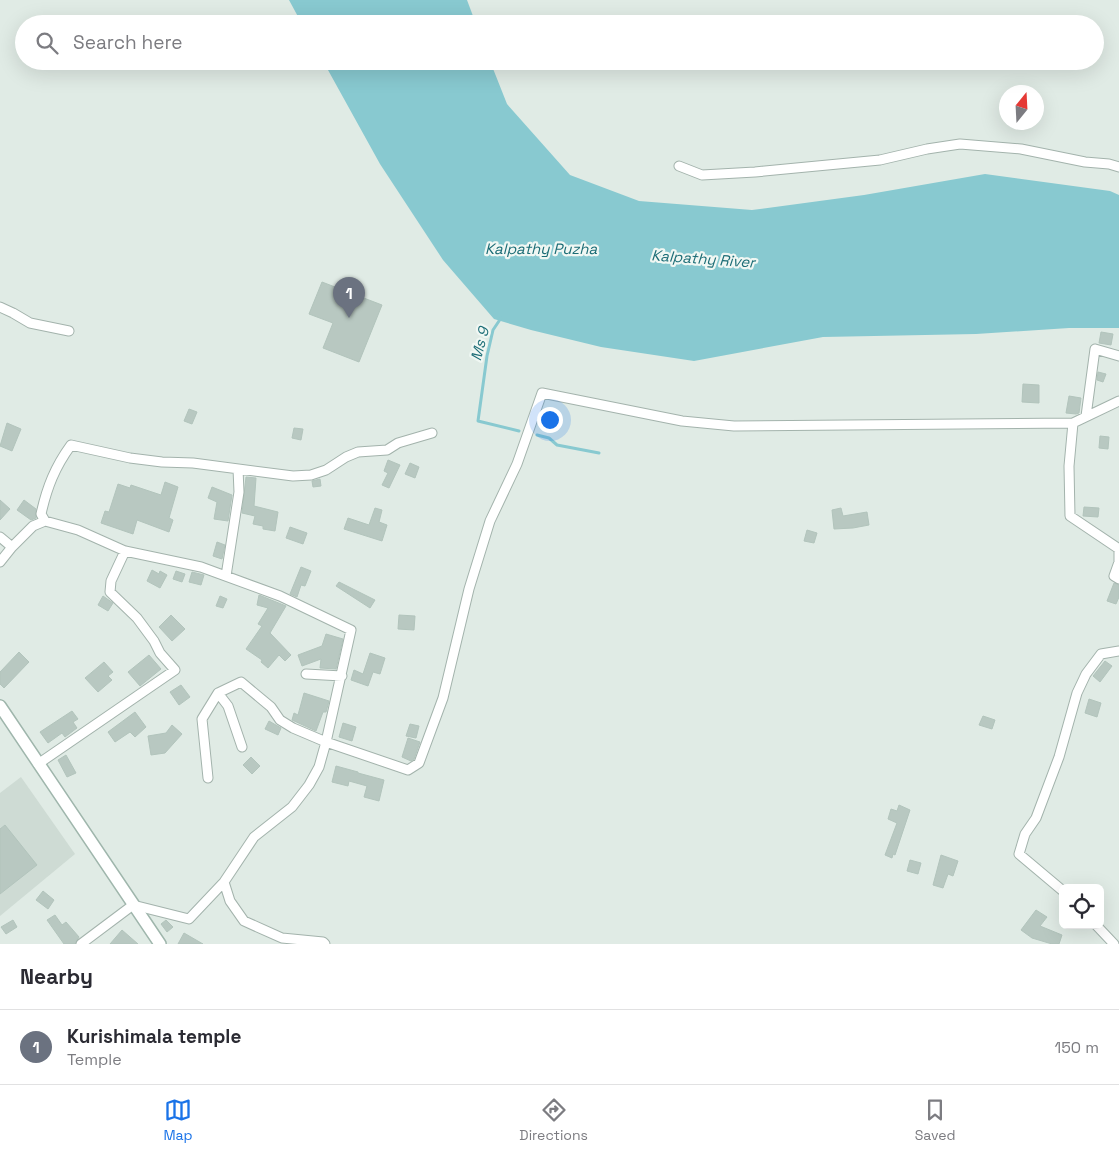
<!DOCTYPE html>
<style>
body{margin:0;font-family:"Space Grotesk",sans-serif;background:#f7f7f7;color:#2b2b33}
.controls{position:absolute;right:15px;bottom:15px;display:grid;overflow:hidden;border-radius:8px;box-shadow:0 5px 20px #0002}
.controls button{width:45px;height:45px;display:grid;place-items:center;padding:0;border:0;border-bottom:1px solid #e1e1e2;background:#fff;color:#2b2b33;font:25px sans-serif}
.compass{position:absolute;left:999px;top:85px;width:45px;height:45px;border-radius:50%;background:#fff;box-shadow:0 5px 20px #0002;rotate:18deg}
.you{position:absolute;left:549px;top:419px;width:18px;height:18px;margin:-12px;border:4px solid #fff;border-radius:50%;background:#1a73e8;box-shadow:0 0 0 8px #1a73e833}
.badge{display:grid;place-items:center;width:32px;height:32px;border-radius:50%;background:#1a73e8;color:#fff;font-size:16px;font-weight:700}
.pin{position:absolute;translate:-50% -41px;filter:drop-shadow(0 1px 2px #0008)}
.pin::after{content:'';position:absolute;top:26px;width:18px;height:15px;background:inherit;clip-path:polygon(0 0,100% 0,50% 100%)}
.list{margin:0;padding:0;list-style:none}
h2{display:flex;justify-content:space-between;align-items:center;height:65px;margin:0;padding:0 20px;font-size:21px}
h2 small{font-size:16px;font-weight:400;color:#7c7c81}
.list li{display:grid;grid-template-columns:32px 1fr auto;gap:15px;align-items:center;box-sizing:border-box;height:75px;padding:0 20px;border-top:1px solid #e1e1e2}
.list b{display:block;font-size:19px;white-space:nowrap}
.list p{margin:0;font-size:16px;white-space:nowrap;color:#7c7c81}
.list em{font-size:16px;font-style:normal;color:#7c7c81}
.icon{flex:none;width:28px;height:28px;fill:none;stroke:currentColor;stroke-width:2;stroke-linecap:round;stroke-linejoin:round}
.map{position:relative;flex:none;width:1119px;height:944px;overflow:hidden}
.search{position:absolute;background:#fff;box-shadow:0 5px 20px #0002;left:15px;right:15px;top:15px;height:55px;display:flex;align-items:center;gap:12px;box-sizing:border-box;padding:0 18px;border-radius:28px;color:#7c7c81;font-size:19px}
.sheet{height:140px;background:#fff}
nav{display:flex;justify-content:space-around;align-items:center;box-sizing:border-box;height:70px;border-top:1px solid #e1e1e2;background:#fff;font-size:14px;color:#7c7c81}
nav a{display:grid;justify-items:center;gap:2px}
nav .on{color:#1a73e8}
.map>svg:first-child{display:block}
.built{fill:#cedbd4}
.water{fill:#88c9d0}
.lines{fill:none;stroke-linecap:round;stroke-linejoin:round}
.stream{stroke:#88c9d0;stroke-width:3}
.building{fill:#b8c8c1;stroke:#b2c4bc}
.minor-casing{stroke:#a3b3ac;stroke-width:11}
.secondary-casing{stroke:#9fb6ac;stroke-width:14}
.minor{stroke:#fff;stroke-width:9}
.secondary{stroke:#fff;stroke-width:11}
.labels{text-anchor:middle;stroke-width:4.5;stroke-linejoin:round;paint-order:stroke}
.water-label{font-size:15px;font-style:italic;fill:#1c6d76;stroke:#f0f7f3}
</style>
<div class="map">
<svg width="1119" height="944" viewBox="0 0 1119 944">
<rect width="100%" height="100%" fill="#e0ebe5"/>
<!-- built -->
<path class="built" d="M21 777 75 854 0 916V793Z"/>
<!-- water -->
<path class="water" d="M289 0H467L476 24H302Z
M323 61H490L507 104 570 175 639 201 752 210 864 195 985 174 1110 191 1119 195V328H1069L976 334 823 337 694 361 601 347 531 330 494 319 443 260 380 164Z"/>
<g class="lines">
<!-- stream -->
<path class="stream" d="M501 318 493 330 487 356 478 421 519 431
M537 435 549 438 557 445 599 453"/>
</g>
<!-- building -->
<path class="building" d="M322 282 382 305 359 362 323 348 333 323 309 314Z
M1101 332 1113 334 1111 345 1099 343Z
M1098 372 1106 374 1103 382 1097 380Z
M1023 384 1039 385V403L1022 402Z
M1069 396 1081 398 1079 413 1076 414 1066 413Z
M189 409 197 412 192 424 184 421Z
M7 423 21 429 12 451 0 446Z
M294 428 303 429 301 440 292 438Z
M1100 436 1109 437 1108 449 1099 448Z
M388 460 400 465 389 488 382 485 388 473 384 471Z
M410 463 419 467 415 478 405 474Z
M246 477 256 478 254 506 278 512 275 531 263 529V526L253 524 255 516 242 513Z
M320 479 321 486 313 487 312 481Z
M165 482 178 487 169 518 173 520 169 532 137 520 133 534 101 523 105 511 109 512 118 484 130 488 131 485 161 495Z
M212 487 232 495 228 521 214 519 217 502 208 498Z
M0 500 10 509 0 520Z
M24 500 36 509V518L31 520 17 510Z
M1084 507 1099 508 1098 517 1083 516Z
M375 508 382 510 379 522 387 525 382 541 344 529 348 518 369 525Z
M841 508 843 516 867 512 869 525 853 528 834 529 832 510Z
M290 527 307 533 303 544 286 538Z
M807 530 817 533 814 543 804 541Z
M217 542 225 545 222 559 213 556Z
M301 567 311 571 305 586 301 585 297 597 290 594Z
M152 570 159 574 160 571 167 575 160 588 147 581Z
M176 571 185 574 182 582 173 579Z
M192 572 204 575 201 585 189 582Z
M339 582 375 600 370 608 336 586Z
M1114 583 1119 585V597L1116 604 1107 601Z
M259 595 286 606 270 633 291 655 285 661 279 655 268 668 261 662 262 660 246 649 262 626 258 624 268 608 257 605Z
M103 596 113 603 108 611 98 605Z
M220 596 227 599 223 608 216 606Z
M171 615 185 629 172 641 159 627Z
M399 615 415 616 414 630 398 629Z
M326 634 343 639 336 669 320 668 321 659 302 666 298 655 322 646Z
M19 652 29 662 4 688 0 684V672Z
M370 653 385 658 380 674 373 672 368 686 351 680 354 670 363 674Z
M149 655 161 669 140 686 128 672Z
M1105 661 1112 666 1100 682 1093 676Z
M104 662 113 672 108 676 112 680 98 692 85 678Z
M181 685 190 697 179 705 170 692Z
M304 693 329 701 326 712H323L316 731 292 720 294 713 298 715Z
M1089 699 1101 703 1097 717 1085 713Z
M72 711 78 719 73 722 77 728 65 737 62 733 48 743 40 732Z
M135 712 146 727 135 737 130 732 115 742 108 732Z
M983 716 995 720 992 729 979 725Z
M269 721 281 728 278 735 265 729Z
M343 723 356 727 352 741 339 737Z
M410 724 419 726 416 738 406 736Z
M172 725 182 734 165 753 151 755 148 736 166 733Z
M408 738 420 742 414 759 411 761 402 757Z
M66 755 76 773 67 777 58 760Z
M251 757 260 766 252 774 243 765Z
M336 766 358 772V773L384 780 379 801 364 797 367 786 349 781 348 786 332 782Z
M899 805 910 810 895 855 893 854 892 858 885 855 897 823 888 819 891 809 897 811Z
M5 825 37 865 0 894V829Z
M941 855 958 861 953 876 948 874 943 888 933 885Z
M910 860 921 863 918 874 907 871Z
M43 891 54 900 48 909 36 900Z
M1036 910 1047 917 1040 926 1062 935 1059 944H1052L1032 938 1021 930Z
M55 915 62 925 66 922 79 937 75 944H64L47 920Z
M13 920 17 927 6 934 1 927Z
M166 920 173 927 167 932 161 924Z
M122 930 138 944H110Z
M184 933 203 944H178Z"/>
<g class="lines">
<defs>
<path id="minor" d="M679 166 702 175 755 172 880 160 927 149 960 144 1021 149 1085 162 1109 164 1119 167
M0 307 13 313 30 323 69 331
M1086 416 1095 349 1119 356
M1073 423 1069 466 1070 516 1119 549V562L1114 576 1119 579
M45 521 41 514C47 487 55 467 71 445L130 458 162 462 193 463 293 476 311 475 326 470 346 457 358 452 387 450 398 443 432 433
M0 537 12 547
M0 562 12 547 33 526 45 521 78 530 125 551 201 567 280 596 351 630 326 742 408 770 419 763 443 698 469 589 490 521 517 464 542 393 682 421 734 426 1073 423 1119 401
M226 576 239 492 238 469
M306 674 342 676
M218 693 241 682 271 707 280 720 293 728 326 742 319 767 309 785 292 807 254 837 224 882
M38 764 175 670 160 653 154 641 137 618 110 592 111 581 125 551
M208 778 202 719 218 693 228 706 242 747
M1063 891 1019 854 1025 834 1036 818 1059 757 1077 693 1086 674 1101 654 1119 651
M1096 925 1114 944
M81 944 133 905 189 919 224 882 230 901 244 921 282 938 323 942 325 944"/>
<path id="secondary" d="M0 706 160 944"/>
</defs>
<!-- minor casing -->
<use href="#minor" class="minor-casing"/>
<!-- secondary casing -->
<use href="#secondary" class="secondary-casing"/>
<!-- minor -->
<use href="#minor" class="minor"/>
<!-- secondary -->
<use href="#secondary" class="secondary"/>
</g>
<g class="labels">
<!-- water labels -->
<g class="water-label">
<text x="541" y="254">Kalpathy Puzha</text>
<text transform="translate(703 259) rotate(4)" y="5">Kalpathy River</text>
<text transform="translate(480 344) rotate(-75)" y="5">Ms 9</text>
</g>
</g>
</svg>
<div class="controls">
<button><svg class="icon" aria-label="locate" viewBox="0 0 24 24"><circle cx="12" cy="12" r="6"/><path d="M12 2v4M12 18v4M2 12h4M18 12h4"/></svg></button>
</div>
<svg class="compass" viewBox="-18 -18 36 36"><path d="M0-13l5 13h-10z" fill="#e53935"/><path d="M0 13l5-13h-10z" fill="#7c7c81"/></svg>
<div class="you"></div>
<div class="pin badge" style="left:349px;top:318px;background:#6b7280">1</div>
<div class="search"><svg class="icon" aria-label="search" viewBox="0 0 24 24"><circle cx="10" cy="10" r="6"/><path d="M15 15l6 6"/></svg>Search here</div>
</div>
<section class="sheet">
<h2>Nearby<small></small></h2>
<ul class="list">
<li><span class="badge" style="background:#6b7280">1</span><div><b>Kurishimala temple</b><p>Temple</p></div><em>150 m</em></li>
</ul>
</section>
<nav>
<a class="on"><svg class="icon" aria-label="map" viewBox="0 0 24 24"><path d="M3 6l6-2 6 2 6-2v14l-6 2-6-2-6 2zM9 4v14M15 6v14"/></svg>Map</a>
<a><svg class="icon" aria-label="directions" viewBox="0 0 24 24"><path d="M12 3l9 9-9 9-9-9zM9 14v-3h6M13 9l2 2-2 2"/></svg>Directions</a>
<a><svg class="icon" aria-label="saved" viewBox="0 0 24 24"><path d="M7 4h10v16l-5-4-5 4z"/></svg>Saved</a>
</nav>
